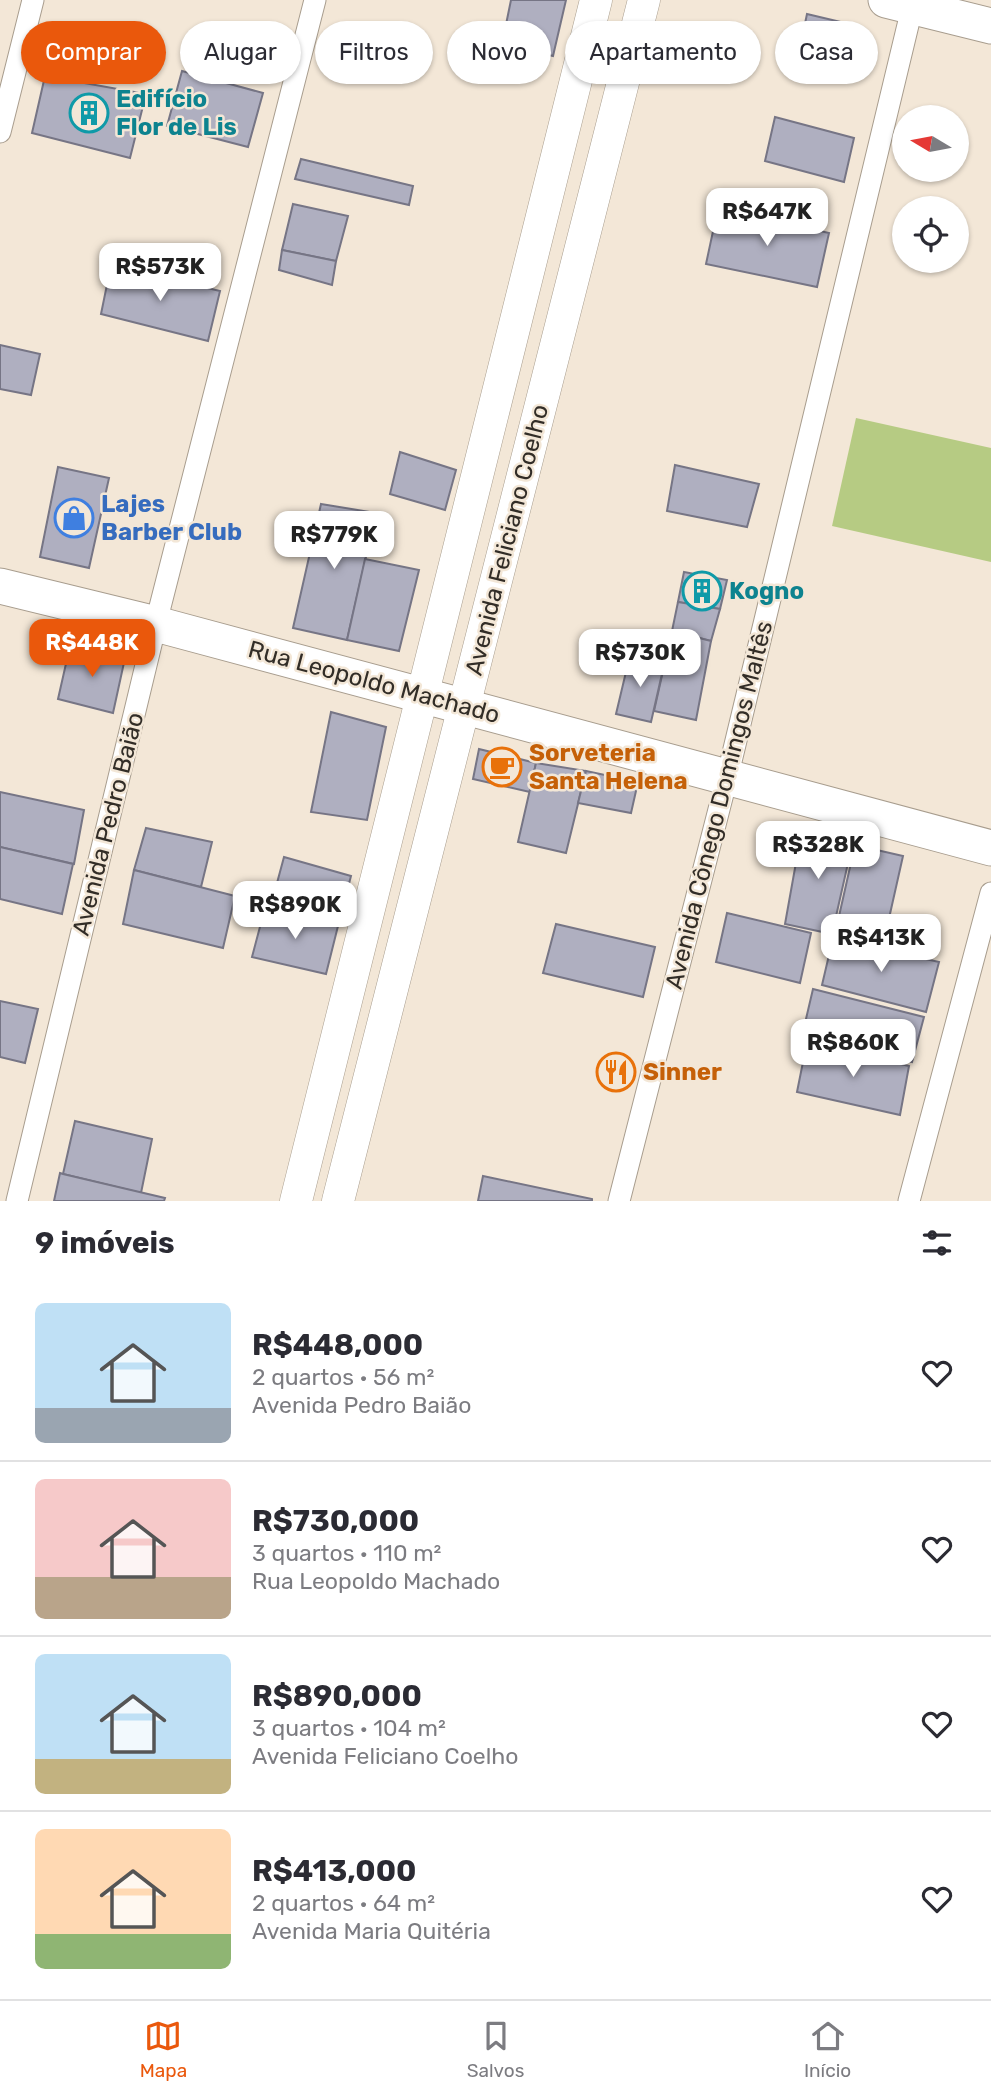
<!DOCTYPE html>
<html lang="pt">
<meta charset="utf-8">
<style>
:root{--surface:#fff;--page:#f2f2f3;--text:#2b2b33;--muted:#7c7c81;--line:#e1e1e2;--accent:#ea580c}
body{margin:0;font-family:Rubik,sans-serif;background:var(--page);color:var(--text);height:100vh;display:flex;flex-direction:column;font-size:26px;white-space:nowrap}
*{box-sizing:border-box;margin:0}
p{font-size:23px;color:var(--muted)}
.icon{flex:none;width:38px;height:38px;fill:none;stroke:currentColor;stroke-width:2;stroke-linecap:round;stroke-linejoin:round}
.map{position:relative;height:1201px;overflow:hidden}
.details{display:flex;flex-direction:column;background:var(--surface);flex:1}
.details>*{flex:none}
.top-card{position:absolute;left:21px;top:21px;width:950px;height:63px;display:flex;gap:14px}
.needle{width:46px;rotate:280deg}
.buttons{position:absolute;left:892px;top:105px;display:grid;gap:14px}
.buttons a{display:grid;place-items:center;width:77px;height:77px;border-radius:50%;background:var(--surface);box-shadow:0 2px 5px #0004;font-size:35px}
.price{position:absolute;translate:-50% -60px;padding:0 16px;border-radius:14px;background:#fff;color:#222;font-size:23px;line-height:46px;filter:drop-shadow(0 2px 4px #0008)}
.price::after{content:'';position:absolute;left:50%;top:42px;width:21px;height:16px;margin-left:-10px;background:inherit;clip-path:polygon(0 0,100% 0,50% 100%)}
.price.current{background:var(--accent);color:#fff}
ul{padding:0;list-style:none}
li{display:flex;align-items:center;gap:21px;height:175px;padding:0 35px}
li+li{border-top:2px solid var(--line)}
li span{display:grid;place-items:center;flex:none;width:196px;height:140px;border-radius:10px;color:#555}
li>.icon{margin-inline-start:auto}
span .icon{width:84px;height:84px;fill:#fffc;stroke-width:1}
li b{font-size:30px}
h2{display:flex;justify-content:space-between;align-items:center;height:84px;padding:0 35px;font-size:30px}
.chip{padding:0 24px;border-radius:32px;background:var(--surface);box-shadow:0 2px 5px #0004;font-size:24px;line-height:63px}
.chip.current{background:var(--accent);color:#fff}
.menu{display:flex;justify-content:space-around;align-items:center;height:98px;border-top:2px solid var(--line);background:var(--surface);font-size:19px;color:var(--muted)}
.menu a{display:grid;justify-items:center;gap:4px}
.menu .current{color:var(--accent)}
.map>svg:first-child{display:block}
.green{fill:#b6cb83}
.building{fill:#afafc0;stroke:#767585;stroke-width:2}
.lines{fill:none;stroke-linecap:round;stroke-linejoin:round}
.street-casing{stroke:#a89d8e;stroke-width:23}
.secondary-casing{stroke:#a89d8e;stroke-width:33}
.primary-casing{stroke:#a89d8e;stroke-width:37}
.street{stroke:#fff;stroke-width:21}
.secondary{stroke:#fff;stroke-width:32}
.primary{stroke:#fff;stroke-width:35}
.labels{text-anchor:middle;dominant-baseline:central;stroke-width:5;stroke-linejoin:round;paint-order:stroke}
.culture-label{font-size:24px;font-weight:bold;fill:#0d838f;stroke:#f3e7d7;text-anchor:start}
.shop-label{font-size:24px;font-weight:bold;fill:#366cbe;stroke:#f3e7d7;text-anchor:start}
.street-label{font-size:24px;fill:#322d27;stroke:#f3e7d7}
.food-label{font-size:24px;font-weight:bold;fill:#c56008;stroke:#f3e7d7;text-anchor:start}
</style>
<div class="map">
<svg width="991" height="1201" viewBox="0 0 991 1201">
<rect width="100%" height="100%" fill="#f3e7d7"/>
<!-- green -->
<path class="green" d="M856,418L991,448V562L832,526Z"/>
<!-- building -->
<g class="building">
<path d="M511,0H566L553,56L502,44Z"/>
<path d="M807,14L845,23L835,80L795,71Z"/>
<path d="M182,71L263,93L248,147L167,126Z"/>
<path d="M45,76L146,94L130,158L32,133Z"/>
<path d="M775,117L854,138L844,182L765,161Z"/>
<path d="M301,159L413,186L409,205L295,179Z"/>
<path d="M293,204L348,216L336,261L282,250Z"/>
<path d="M718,208L829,233L817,287L706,264Z"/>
<path d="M282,250L336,261L332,285L279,270Z"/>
<path d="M111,265L220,291L208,341L101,314Z"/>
<path d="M0,345L40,354L31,395L0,389Z"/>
<path d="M400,452L456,470L445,510L390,494Z"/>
<path d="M675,465L759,484L747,527L667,511Z"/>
<path d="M58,467L109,478L89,568L40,557Z"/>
<path d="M321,504L376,513L347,640L293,628Z"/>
<path d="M365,559L419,570L399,651L347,640Z"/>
<path d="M684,572L727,580L720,609L678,602Z"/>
<path d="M678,602L720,609L711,641L672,631Z"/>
<path d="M672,631L711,641L696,720L654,711Z"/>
<path d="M70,646L125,658L113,713L58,699Z"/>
<path d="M630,655L664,665L651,722L616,714Z"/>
<path d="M331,712L386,727L367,820L311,812Z"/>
<path d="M479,749L536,763L530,792L473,779Z"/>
<path d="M536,763L586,771L566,853L518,842Z"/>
<path d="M586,771L638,782L631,813L578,803Z"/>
<path d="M0,792L84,810L74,864L0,847Z"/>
<path d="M146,828L212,842L201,887L134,870Z"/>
<path d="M802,829L853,841L832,934L785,924Z"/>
<path d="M855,845L903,856L883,945L835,934Z"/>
<path d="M0,847L73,864L62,914L0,899Z"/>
<path d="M284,857L351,876L338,926L270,909Z"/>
<path d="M134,870L235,896L223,948L123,924Z"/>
<path d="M265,908L338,926L326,974L252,957Z"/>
<path d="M727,913L811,933L800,983L716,962Z"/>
<path d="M556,924L655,947L643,997L543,973Z"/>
<path d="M833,938L939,962L926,1012L822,985Z"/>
<path d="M813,989L924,1017L912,1062L802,1036Z"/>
<path d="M0,1001L38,1009L25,1063L0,1057Z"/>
<path d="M807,1042L909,1066L900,1115L797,1092Z"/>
<path d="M75,1121L152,1139L141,1193L63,1174Z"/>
<path d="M60,1173L63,1174L165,1198L164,1201H54Z"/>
<path d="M483,1176L592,1199V1201H478Z"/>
</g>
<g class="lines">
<defs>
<g id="street">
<path d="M0,132L33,0"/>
<path d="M17,1201L160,607L315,0"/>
<path d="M619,1201L727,778L914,0"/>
<path d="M909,1201L991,893"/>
</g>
<g id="secondary">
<path d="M296,1201L596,0"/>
<path d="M338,1201L644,0"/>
</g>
<g id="primary">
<path d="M886,0L991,26"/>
<path d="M0,586L156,624L991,848"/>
</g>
</defs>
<!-- street casing -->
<use href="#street" class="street-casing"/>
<!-- secondary casing -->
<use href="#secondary" class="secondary-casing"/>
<!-- primary casing -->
<use href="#primary" class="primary-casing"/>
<!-- street -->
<use href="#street" class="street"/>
<!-- secondary -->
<use href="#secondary" class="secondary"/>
<!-- primary -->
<use href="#primary" class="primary"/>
</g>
<!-- icons -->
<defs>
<symbol id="building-ring" viewBox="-11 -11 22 22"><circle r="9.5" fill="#f3e7d7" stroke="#0f9aa8" stroke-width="1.5"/><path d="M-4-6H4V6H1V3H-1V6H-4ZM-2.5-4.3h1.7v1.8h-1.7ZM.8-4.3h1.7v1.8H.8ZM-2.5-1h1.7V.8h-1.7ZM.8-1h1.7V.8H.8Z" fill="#0f9aa8"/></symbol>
<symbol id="shop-ring" viewBox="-11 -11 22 22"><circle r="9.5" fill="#f3e7d7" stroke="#3f7fe0" stroke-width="1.5"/><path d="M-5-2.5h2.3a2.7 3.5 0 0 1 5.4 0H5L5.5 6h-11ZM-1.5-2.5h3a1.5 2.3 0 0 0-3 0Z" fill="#3f7fe0"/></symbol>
<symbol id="cafe-ring" viewBox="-11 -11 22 22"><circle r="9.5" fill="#f3e7d7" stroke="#e8710a" stroke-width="1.5"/><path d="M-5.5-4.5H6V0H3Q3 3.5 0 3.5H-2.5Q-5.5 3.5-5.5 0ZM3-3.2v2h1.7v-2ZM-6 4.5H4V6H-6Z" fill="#e8710a"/></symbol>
<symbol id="restaurant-ring" viewBox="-11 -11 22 22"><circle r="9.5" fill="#f3e7d7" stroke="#e8710a" stroke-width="1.5"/><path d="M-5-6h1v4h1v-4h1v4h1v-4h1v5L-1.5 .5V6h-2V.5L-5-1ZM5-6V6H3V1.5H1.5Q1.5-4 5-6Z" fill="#e8710a"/></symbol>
</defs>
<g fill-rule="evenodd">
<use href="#building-ring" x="67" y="91" width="44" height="44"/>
<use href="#shop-ring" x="52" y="496" width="44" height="44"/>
<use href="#building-ring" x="680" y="569" width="44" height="44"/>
<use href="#cafe-ring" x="480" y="745" width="44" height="44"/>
<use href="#restaurant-ring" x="594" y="1050" width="44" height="44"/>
</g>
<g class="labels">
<!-- culture labels -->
<g class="culture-label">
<text x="116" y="99">Edifício<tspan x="116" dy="28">Flor de Lis</tspan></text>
<text x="729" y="591">Kogno</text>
</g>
<!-- shop labels -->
<g class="shop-label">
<text x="101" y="504">Lajes<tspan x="101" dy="28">Barber Club</tspan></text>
</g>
<!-- street labels -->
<g class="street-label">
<text transform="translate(507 540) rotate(-76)">Avenida Feliciano Coelho</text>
<text transform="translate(374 682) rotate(15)">Rua Leopoldo Machado</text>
<text transform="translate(719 805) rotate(-76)">Avenida Cônego Domingos Maltês</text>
<text transform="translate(108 824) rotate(-76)">Avenida Pedro Baião</text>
</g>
<!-- food labels -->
<g class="food-label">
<text x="529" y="753">Sorveteria<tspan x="529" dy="28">Santa Helena</tspan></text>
<text x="643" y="1072">Sinner</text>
</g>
</g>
</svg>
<div class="buttons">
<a><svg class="needle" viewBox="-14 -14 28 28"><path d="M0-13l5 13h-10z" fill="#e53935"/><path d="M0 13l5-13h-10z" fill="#7c7c81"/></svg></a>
<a><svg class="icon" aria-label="locate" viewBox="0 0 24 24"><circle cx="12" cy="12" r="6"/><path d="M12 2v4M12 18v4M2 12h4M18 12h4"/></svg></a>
</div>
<b class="price" style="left:767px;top:248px">R$647K</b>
<b class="price" style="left:160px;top:303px">R$573K</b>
<b class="price" style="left:334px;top:571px">R$779K</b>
<b class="price current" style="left:92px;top:679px">R$448K</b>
<b class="price" style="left:640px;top:689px">R$730K</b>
<b class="price" style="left:818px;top:881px">R$328K</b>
<b class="price" style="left:295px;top:941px">R$890K</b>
<b class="price" style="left:881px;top:974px">R$413K</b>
<b class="price" style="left:853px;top:1079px">R$860K</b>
<div class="top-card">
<a class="chip current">Comprar</a>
<a class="chip">Alugar</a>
<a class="chip">Filtros</a>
<a class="chip">Novo</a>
<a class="chip">Apartamento</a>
<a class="chip">Casa</a>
</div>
</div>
<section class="details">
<h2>9 imóveis<svg class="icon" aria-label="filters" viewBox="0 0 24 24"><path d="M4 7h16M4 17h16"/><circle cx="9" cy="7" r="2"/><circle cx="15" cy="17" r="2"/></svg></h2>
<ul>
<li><span style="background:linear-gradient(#bfe0f5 75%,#9aa5b1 0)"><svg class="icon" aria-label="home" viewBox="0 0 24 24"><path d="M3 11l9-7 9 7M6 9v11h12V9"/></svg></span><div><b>R$448,000</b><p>2 quartos · 56 m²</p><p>Avenida Pedro Baião</p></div><svg class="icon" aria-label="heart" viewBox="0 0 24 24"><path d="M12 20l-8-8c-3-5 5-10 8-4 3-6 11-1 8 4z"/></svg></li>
<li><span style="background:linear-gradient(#f6c9c9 70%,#b9a48a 0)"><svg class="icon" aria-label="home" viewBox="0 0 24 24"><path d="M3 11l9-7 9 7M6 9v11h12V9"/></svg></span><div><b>R$730,000</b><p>3 quartos · 110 m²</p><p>Rua Leopoldo Machado</p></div><svg class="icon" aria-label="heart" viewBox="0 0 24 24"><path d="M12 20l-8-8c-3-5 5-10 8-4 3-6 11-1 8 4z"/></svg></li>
<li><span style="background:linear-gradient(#bfe0f5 75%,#c2b280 0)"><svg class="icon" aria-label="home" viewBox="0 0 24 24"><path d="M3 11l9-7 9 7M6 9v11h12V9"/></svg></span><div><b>R$890,000</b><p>3 quartos · 104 m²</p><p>Avenida Feliciano Coelho</p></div><svg class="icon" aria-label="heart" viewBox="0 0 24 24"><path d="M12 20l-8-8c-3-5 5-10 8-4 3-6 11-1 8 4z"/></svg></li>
<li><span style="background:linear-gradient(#ffd9b3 75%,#8fb573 0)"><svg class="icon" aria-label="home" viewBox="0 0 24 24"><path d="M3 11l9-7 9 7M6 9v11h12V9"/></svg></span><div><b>R$413,000</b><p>2 quartos · 64 m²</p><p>Avenida Maria Quitéria</p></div><svg class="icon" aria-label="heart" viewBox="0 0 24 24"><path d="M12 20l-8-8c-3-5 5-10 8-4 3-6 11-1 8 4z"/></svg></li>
</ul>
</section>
<nav class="menu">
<a class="current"><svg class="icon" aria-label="map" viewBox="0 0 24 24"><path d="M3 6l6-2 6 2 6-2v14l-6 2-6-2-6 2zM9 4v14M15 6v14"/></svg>Mapa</a>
<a><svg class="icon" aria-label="saved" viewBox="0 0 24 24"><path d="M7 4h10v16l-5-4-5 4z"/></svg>Salvos</a>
<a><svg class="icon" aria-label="home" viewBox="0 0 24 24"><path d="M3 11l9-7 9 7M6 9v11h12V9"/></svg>Início</a>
</nav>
